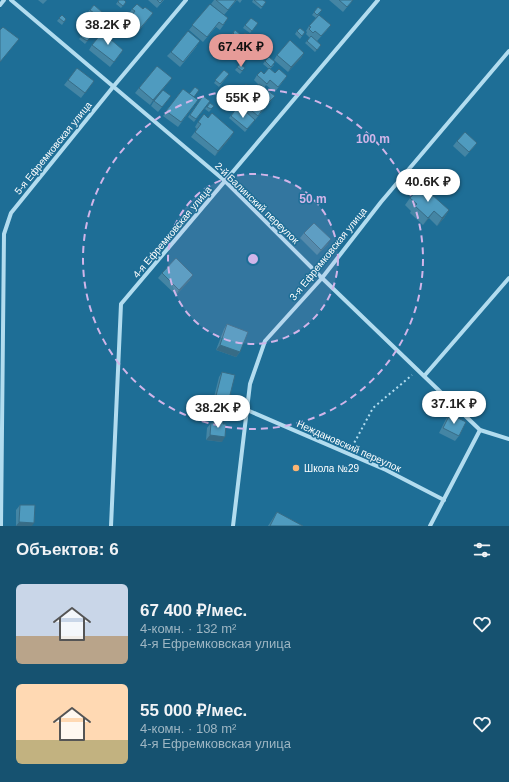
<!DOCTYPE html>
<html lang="ru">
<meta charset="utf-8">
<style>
:root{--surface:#165270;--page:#1f5875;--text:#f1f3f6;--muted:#9eb6c3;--accent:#e69b98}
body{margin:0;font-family:Arial,sans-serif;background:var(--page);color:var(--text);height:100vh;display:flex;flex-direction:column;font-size:15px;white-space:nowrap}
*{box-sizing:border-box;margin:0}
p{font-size:13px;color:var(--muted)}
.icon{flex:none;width:22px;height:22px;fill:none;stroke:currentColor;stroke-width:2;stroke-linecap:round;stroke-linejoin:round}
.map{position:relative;height:526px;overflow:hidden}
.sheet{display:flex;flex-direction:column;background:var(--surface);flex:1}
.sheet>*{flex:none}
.price{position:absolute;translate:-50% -34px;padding:0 9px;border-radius:14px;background:#fff;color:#222;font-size:13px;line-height:26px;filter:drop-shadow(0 1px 2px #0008)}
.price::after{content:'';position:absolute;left:50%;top:24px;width:12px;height:9px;margin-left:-6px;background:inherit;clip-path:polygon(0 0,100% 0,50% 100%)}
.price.selected{background:var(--accent);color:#111}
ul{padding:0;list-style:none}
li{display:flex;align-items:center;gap:12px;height:100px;padding:0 16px}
li span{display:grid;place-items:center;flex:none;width:112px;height:80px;border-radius:6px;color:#555}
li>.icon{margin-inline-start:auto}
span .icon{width:48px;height:48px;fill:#fffc;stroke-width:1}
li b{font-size:17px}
h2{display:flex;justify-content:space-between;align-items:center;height:48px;padding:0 16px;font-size:17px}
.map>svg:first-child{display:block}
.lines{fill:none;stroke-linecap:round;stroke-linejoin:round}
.path{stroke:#b2dcef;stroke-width:2;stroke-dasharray:2 3;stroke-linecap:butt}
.street{stroke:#b2dcef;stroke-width:4}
.wall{fill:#4485a4}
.shaded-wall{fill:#376c86}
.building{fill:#4f9bbf;stroke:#376c86}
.ring{fill:none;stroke:#d1b5e9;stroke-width:2;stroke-dasharray:7 5}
.poi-dot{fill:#fdb572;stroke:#1e6e96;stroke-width:1.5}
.labels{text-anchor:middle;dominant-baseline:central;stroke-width:3;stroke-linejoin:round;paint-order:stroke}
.street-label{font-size:10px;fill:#fff;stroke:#1e6e96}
.poi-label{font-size:10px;fill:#fff;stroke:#1e6e96;text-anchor:start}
.centre{fill:#d1b5e9;stroke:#1e6e96;stroke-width:2}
.ring-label{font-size:12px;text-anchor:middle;font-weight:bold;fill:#d1b5e9;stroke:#1e6e96;stroke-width:3;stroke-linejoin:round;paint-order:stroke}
</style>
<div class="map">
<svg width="509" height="526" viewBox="0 0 509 526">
<rect width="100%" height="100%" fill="#1e6e96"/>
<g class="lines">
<!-- path -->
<path class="path" d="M352,447L373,408L412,375"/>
<!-- street -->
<g class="street">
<path d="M11,0L225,181L322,278L480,430L509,439"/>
<path d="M0,5L4,0"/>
<path d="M425,375L509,278"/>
<path d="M247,410L386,470L444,500"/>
<path d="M1,526L4,234L11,213L113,87L186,0"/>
<path d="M111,526L121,304L378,0"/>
<path d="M233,526L250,384L265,341L322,278L381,202L509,51"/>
<path d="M430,526L480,430"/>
</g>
</g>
<!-- wall -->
<g class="wall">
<path d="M38,0H47L43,4Z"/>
<path d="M119,0L126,2L121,8L116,4Z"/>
<path d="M148,0H164L157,8Z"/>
<path d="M214,0H242L240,3L237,0L224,15L211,4Z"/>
<path d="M253,0L266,2L261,9L252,2Z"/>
<path d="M329,0H353L343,12Z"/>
<path d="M210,4L225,23L220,30L216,27L203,42L189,30Z"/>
<path d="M94,5L111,20L106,27L88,12Z"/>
<path d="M318,7L322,10L316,18L312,15Z"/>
<path d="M132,9H143L153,13L135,36L123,27L131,16L129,14Z"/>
<path d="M62,15L66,19L62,25L57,21Z"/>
<path d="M258,23L250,33L243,28L245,25Z"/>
<path d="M309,26L327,30L317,41L321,45L315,52L305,43L310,38L306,34L307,32L306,31Z"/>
<path d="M297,31L305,32L300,39L295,34Z"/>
<path d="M233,33L239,38L236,41L231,36Z"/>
<path d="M249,36L240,47L236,43L238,41Z"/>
<path d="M81,37L90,38L85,44L79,39Z"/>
<path d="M251,37L257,41L254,44L249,40Z"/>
<path d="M109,39L123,50L110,67L89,50L92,45Z"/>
<path d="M197,46L180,67L167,56L171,52Z"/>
<path d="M304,53L301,58L288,72L274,60L277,55Z"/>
<path d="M265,61L274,65L270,69L275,73L287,76L275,92L266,85L264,88L275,96L245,132L229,118L236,109L230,104L233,99L254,91L259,85L254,80L257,75L264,74L269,69L263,64Z"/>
<path d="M240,64L245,68L240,74L235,70Z"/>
<path d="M224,70L229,74L219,87L214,83Z"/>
<path d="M68,80L94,81L81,98L64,85Z"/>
<path d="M168,83L150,105L135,93L139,88Z"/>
<path d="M183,89L198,100L178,127L163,116Z"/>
<path d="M203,96L210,101L194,122L188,117Z"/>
<path d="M154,101H167L158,112L151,106Z"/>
<path d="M210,103L214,106L209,112L205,109Z"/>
<path d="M208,118L231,137L215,156L191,137L197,129L195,127L198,122Z"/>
<path d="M457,141L477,143L473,148L465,157L453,146Z"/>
<path d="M410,198L449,210L444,218L437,226L429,218L423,225L410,213L411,211L405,205Z"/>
<path d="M304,233L328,244L317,255L300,238Z"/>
<path d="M162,273L190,280L176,295L158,278Z"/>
<path d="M227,324L240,352L236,357L216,350L224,329Z"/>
<path d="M222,372L225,404L213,401L219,377Z"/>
<path d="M450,414L459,436L455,441L439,433L446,419Z"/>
<path d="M214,421L223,424L222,442L206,440L207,428L211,423H212Z"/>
<path d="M20,505L32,526H16V510Z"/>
<path d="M277,512L303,526H268Z"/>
</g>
<!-- shaded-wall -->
<g class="shaded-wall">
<path d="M304,53L301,58L288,72L291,67Z"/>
<path d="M172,78L168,83L150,105L153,100Z"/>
<path d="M234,132L231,137L215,156L218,151Z"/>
<path d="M449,210L444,218L437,226L442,218Z"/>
<path d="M434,211L429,218L423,225L428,218Z"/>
<path d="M331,239L328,244L317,255L321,250Z"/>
<path d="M193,275L190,280L176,295L179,290Z"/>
<path d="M220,345L240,352L236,357L216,350Z"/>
<path d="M216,396L229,399L225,404L213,401Z"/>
<path d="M210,435L225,437L222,442L206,440Z"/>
<path d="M19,522L34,523L32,526H16Z"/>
</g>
<!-- building -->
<g class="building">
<path d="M119,0H124L126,2L123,6L118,2Z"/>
<path d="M157,0H163L160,3Z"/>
<path d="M216,0H236L228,10Z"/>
<path d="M254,0H263L266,2L262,7Z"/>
<path d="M339,0H353L347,7Z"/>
<path d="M137,4L143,9L145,7L153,13L138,31L127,22L135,11L132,9Z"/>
<path d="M210,4L228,18L223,25L219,22L207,37L192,25Z"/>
<path d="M94,5L111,20L108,24L90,10Z"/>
<path d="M318,7L322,10L317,15L314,12Z"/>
<path d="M62,15L66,19L64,22L59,18Z"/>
<path d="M319,15L331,25L321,36L315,31L313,33L309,29L311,27L309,26Z"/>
<path d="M251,18L258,23L252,31L245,25Z"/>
<path d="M3,27L19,39L0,62V30Z"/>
<path d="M300,28L305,32L302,36L297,31Z"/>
<path d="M105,29L111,35L109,38L123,50L114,62L92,45Z"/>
<path d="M235,30L241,35L238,38L233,33Z"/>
<path d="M188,31L200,41L183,62L171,52Z"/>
<path d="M84,33L90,38L87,41L81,37Z"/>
<path d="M245,33L249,36L241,44L238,41Z"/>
<path d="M254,34L259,38L256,42L251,37Z"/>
<path d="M311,36L321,45L317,50L307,41Z"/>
<path d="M290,40L304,53L291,67L277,55Z"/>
<path d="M269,57L275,62L271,67L265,61Z"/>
<path d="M240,64L245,68L242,71L237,67Z"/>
<path d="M157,66L172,78L153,100L139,88Z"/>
<path d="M77,68L94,81L85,93L68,80Z"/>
<path d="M269,68L275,73L279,69L287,76L278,87L270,80L267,84L257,75L261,71L264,74Z"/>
<path d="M224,70L229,74L220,84L215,80Z"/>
<path d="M246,84L268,102L258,116L246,106L244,109L233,99Z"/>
<path d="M259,84L275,96L269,102L255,89Z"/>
<path d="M195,87L199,90L194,97L189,94Z"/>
<path d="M183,89L198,100L181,122L166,111Z"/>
<path d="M163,90L171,96L162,107L154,101Z"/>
<path d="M203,96L210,101L196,119L190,115Z"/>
<path d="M210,103L214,106L211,109L207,107Z"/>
<path d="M236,109L242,114L245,111L255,120L247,129L231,116Z"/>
<path d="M212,113L234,132L218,151L195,132L201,124L198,122L204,114L208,118Z"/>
<path d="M465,132L477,143L469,152L457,141Z"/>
<path d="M421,185L449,210L442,218L434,211L428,218L415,206L417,204L410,198Z"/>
<path d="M314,223L331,239L321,250L304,233Z"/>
<path d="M176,258L193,275L179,290L162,273Z"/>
<path d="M227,324L248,332L240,352L220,345Z"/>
<path d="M222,372L235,375L229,399L216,396Z"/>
<path d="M450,414L466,422L459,436L443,428Z"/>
<path d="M214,421H223V424H226L225,437L210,435L211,423H214Z"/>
<path d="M20,505H35L34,523L19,522Z"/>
<path d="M277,512L303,526H270Z"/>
</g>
<!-- distance rings -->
<circle cx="253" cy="259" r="85" fill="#d1b5e9" fill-opacity=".12"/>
<g class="ring">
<circle cx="253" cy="259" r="85"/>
<circle cx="253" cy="259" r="170"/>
</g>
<!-- markers -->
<circle class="poi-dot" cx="296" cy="468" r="4"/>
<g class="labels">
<!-- street labels -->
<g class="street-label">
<text transform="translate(53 148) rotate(-51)">5-я Ефремковская улица</text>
<text transform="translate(257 203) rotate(44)">2-й Балинский переулок</text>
<text transform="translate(172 232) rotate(-50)">4-я Ефремковская улица</text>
<text transform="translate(328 254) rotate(-51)">3-я Ефремковская улица</text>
<text transform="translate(349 446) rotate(24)">Неждановский переулок</text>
</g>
<!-- poi labels -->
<g class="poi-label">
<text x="304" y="468">Школа №29</text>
</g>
</g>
<circle cx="253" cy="259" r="6" class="centre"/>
<g class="ring-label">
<text x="373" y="143">100 m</text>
<text x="313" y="203">50 m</text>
</g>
</svg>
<b class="price" style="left:108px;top:46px">38.2K ₽</b>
<b class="price selected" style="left:241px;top:68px">67.4K ₽</b>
<b class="price" style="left:243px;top:119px">55K ₽</b>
<b class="price" style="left:428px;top:203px">40.6K ₽</b>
<b class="price" style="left:454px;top:425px">37.1K ₽</b>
<b class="price" style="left:218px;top:429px">38.2K ₽</b>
</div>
<section class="sheet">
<h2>Объектов: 6<svg class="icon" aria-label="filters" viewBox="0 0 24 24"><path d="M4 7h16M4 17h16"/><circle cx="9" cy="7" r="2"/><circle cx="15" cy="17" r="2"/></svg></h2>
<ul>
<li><span style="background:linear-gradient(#c9d6e8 65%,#b9a48a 0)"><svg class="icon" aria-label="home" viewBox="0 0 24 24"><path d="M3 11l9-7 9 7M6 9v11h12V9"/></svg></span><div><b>67 400 ₽/мес.</b><p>4-комн. · 132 m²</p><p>4-я Ефремковская улица</p></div><svg class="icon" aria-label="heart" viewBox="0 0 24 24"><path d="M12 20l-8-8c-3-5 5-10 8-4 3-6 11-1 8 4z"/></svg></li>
<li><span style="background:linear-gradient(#ffd9b3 70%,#c2b280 0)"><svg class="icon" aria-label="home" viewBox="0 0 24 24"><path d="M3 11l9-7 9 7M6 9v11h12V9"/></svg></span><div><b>55 000 ₽/мес.</b><p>4-комн. · 108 m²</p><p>4-я Ефремковская улица</p></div><svg class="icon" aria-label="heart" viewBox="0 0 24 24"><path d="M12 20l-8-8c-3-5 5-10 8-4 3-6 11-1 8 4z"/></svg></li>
</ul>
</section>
